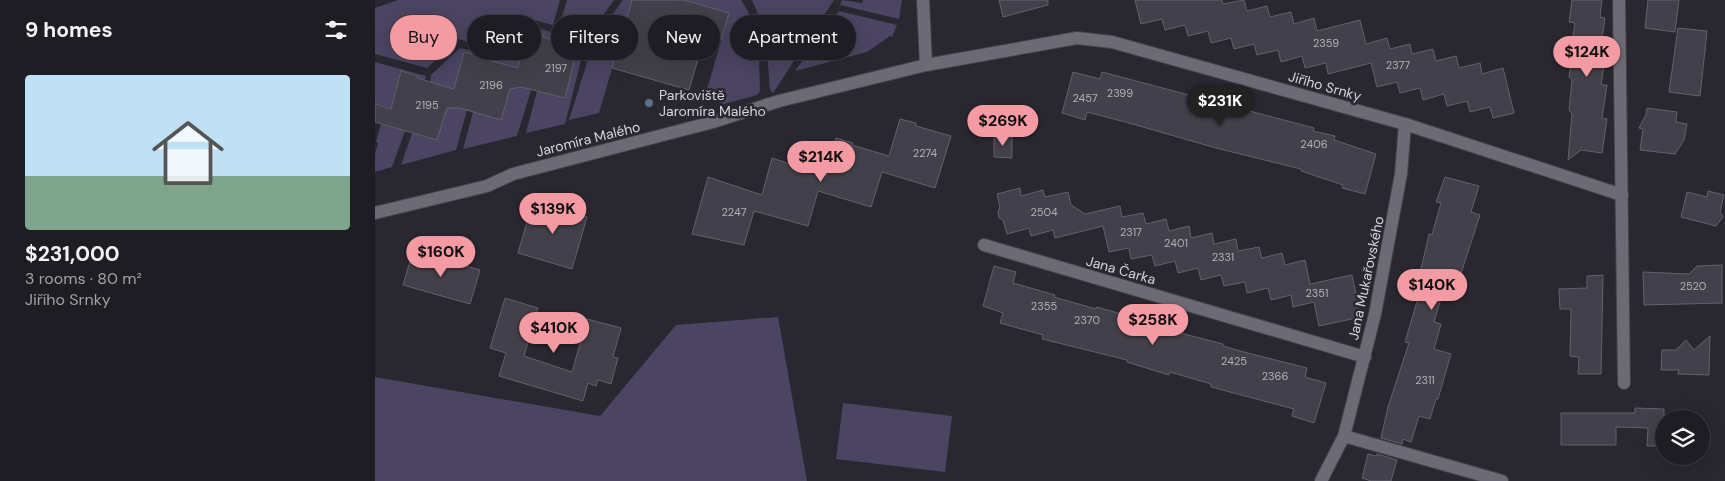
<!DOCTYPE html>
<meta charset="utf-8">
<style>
:root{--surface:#1f1d24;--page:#27262c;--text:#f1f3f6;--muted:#a1a2a6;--line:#3c3b41;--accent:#f49aa2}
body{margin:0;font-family:"DM Sans",sans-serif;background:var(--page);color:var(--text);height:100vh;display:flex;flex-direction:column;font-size:19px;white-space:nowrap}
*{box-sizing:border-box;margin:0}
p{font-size:16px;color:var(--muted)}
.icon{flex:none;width:28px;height:28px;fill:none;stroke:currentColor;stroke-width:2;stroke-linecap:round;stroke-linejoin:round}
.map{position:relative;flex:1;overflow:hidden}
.side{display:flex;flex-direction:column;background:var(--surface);width:375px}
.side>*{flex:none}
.top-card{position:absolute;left:15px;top:15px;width:475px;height:45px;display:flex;gap:10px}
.tools{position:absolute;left:1280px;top:410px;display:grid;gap:10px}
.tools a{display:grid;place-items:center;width:55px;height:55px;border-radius:50%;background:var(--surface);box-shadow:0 5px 20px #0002,0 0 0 1px var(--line);font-size:25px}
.price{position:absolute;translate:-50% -42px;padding:0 11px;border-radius:18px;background:var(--accent);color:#111;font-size:16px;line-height:32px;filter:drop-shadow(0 1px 2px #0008)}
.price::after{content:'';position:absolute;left:50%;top:30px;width:15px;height:11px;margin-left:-8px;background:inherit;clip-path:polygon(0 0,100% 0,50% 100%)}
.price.active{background:#222;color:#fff}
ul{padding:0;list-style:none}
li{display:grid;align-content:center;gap:10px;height:265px;padding:0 25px}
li+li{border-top:1px solid var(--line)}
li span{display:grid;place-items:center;height:155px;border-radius:5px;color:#555}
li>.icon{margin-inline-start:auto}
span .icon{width:90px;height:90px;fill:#fffc;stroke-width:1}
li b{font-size:21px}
h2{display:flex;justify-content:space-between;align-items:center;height:60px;padding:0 25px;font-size:21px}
.tag{padding:0 18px;border-radius:22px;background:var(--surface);box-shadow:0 5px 20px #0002,0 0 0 1px var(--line);font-size:18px;line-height:45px}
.tag.active{background:var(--accent);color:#111}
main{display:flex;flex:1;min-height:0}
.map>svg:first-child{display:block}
.green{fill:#4b4462}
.building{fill:#42404a;stroke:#63616c}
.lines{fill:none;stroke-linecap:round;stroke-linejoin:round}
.minor-casing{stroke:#44434b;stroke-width:14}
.minor{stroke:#6c6a75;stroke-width:12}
.service-dot{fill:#5c6f8a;stroke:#292730;stroke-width:2}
.labels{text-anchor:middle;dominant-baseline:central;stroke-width:5;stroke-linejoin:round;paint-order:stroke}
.number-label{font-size:11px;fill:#b2b0b8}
.street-label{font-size:14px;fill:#d7d6dd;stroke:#292730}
.poi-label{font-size:14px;fill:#d7d6dd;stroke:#292730;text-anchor:start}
</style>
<main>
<section class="side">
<h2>9 homes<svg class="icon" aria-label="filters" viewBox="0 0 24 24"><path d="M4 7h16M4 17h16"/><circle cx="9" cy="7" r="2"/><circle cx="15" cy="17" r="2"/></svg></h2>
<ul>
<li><span style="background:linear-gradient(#bfe0f5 65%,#7fa58c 0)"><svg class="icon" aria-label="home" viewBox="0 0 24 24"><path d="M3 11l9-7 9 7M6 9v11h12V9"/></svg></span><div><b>$231,000</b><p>3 rooms · 80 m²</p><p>Jiřího Srnky</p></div></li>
</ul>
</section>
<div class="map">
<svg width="1350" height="481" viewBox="0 0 1350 481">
<rect width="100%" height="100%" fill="#292730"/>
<!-- green -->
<g class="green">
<path d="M23,0H185L178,25L151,18L117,48L83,39L52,68L0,54V8Z"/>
<path d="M192,0H239L214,35L184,27Z"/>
<path d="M248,0H257L224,113L194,120L219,40Z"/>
<path d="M310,0H366C386,29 384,56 385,91L382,95L349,104L340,101L331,93L354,13Z"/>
<path d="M377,0H459L398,93L395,90L390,30Z"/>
<path d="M467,0L487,3L488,0H527L524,19L465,5Z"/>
<path d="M464,11L522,25L517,37L515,36L492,52L420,71Z"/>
<path d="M152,25L176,32L175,39L168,37L169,35L152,30L143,68L118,62L120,55Z"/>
<path d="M182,33L211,41L190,124L151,133L162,91L190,98L197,62L199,63L203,46L180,40Z"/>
<path d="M85,48L114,55L113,60L105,58L106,56L89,51L79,89L55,82L56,75Z"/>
<path d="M0,62L51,76L50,80L42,78L43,75L26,71L16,108L0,104Z"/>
<path d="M134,83L156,90L142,136L88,149L98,112L126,119Z"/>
<path d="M70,104L92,110L81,150L26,165L37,133L62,140Z"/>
<path d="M6,124L30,131L17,167L0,172V154L3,143L1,142Z"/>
<path d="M403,317L432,481H0V377L225,416L301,325Z"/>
<path d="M468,403L577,416L570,472L461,459Z"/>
</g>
<!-- building -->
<g class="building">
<path d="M257,0H309L354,13L346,40L330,35L314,90L237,68Z"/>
<path d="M624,0H673V5L628,17Z"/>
<path d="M760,0H847L848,4L869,0L872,11L892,6L895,17L916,12L919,24L939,18L942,31L985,20L991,44L1012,38L1015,49L1035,44L1037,54L1058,49L1061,61L1081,56L1084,68L1105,63L1107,74L1128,68L1139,113L1118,118L1115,107L1095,112L1092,101L1072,106L1069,94L1048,100L1045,88L1025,93L1022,82L1002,87L996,63L953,74L951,63L930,68L927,56L906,62L903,50L882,55L879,44L859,49L856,38L836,43L833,31L813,36L810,25L790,30L787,19L766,24Z"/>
<path d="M1197,0H1227L1225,17L1230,18L1225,51L1231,52L1226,85H1232L1227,118L1232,119L1227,153L1206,150L1193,160L1197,114L1194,110L1197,80L1194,77L1197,57L1195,56L1200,23L1194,22Z"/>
<path d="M1273,0H1304L1300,32L1270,28Z"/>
<path d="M1303,28L1332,31L1325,96L1294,92Z"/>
<path d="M152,31L169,35L168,37L203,46L190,98L146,87L135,89L126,120L85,108H72L62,140L0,122V104L16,109L26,71L43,76L42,78L79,89L89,52L106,56L105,58L143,68Z"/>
<path d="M698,72L725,79L727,72L939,128L938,131L960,136L959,140L1001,154L990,194L967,188L968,185L926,171V169L841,148L754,123L712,112L710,120L687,113Z"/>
<path d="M1272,108L1302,112L1301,122L1312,124L1309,140L1300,154L1265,150L1268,129L1264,128L1271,115Z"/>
<path d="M525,119L541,123V126L576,136L560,188L507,172L496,207L443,191L433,226L379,211L369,245L317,234L333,177L387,195L397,158L451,176L461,138L478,143L477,145L514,156Z"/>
<path d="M619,137H637V158L619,157Z"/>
<path d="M1070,177L1104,186L1096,212L1105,215L1078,298L1067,295L1059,322L1066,324L1059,349L1076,354L1063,399H1061L1055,419L1044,416L1036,442L1028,439L1027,444L1006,438L1013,407L1034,343L1030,342L1044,295L1040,294L1043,284L1040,283L1047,265L1054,234L1057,235L1066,203L1061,202Z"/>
<path d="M645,188L646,196L668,190L670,197L693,192L696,205L710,214L745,206L747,217L768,213L771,224L791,219L794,231L814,226L816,238L837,233L839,244L861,239L863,251L884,247L887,258L907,253L910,265L930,260L935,284L977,275L986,317L944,326L939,302L918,307L916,295L896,300L893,288L872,293L870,282L849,286L846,275L826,280L823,268L803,273L800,261L780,266L777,255L756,259L754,248L734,252L728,226L680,238L678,230L656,236L654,228L632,234L628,220L624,218L623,212L625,207L622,194Z"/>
<path d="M1333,191L1349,195L1345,212L1348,217L1341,226L1306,217L1312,192L1332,197Z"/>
<path d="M158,201L212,217L197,269L143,253Z"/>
<path d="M38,251L105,270L95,304L28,285Z"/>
<path d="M1347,265V303L1269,305L1268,272L1314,274L1322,266Z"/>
<path d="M619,266L641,272L638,283L680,295L679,297L721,309L722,307L764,319L763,322L848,344V346L869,352L932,368L930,377L951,383L939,423L917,416L919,409L836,387V384L795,372L794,375L752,362V360L667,339L668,335L625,323L628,313L608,306Z"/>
<path d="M1228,275L1226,374H1203L1204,357L1195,356L1196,309H1185L1184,289L1212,288V276Z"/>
<path d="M130,298L163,308L149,356L197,372L212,319L246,328L238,357L243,358L236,384L223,380L221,386L213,383L208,401L124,376L131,353L115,348Z"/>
<path d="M1335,336L1334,375L1303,374L1304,370H1286L1287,350H1301L1311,340L1319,350Z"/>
<path d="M1260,408L1289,409V446H1272L1273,428L1241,427V445H1186V413H1260Z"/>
<path d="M993,454L1001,456L1002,454L1022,460L1016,481H996L987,478Z"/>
</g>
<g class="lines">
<defs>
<g id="minor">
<path d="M548,0L551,65"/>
<path d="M1244,0L1249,383"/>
<path d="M0,213L112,186L138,174L338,122L404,101L551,65L702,38L737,42L1030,124L1247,195"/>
<path d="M609,245L990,357"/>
<path d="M969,436L1127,481"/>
<path d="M946,481L969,436L1000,314L1026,174L1030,124"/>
</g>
</defs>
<!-- minor casing -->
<use href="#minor" class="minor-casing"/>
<!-- minor -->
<use href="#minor" class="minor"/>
</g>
<!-- markers -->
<circle class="service-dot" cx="274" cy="103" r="5"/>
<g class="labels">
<!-- number labels -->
<g class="number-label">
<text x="951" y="43">2359</text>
<text x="1023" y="65">2377</text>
<text x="181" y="68">2197</text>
<text x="116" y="85">2196</text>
<text x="745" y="93">2399</text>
<text x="710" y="98">2457</text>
<text x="52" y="105">2195</text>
<text x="939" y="144">2406</text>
<text x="550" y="153">2274</text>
<text x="359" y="212">2247</text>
<text x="669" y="212">2504</text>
<text x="756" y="232">2317</text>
<text x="801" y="243">2401</text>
<text x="848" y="257">2331</text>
<text x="1318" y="286">2520</text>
<text x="942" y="293">2351</text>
<text x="669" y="306">2355</text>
<text x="712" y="320">2370</text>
<text x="859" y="361">2425</text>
<text x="900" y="376">2366</text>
<text x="1050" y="380">2311</text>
</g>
<!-- street labels -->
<g class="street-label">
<text transform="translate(950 86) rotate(16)">Jiřího Srnky</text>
<text transform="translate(213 139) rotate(-14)">Jaromíra Malého</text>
<text transform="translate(746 270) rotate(16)">Jana Čarka</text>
<text transform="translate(991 278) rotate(-78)">Jana Mukařovského</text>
</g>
<!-- poi labels -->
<g class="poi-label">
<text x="284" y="95">Parkoviště<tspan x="284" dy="16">Jaromíra Malého</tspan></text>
</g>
</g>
</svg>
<div class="tools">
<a><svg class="icon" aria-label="layers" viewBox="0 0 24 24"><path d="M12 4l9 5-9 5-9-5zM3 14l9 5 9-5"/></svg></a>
</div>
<b class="price" style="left:1212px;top:78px">$124K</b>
<b class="price active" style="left:845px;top:127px">$231K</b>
<b class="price" style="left:628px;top:147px">$269K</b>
<b class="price" style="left:446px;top:183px">$214K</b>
<b class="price" style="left:178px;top:235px">$139K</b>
<b class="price" style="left:66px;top:278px">$160K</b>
<b class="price" style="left:1057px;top:311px">$140K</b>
<b class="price" style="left:778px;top:346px">$258K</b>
<b class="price" style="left:179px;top:354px">$410K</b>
<div class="top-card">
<a class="tag active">Buy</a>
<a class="tag">Rent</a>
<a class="tag">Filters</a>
<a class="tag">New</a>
<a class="tag">Apartment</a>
</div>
</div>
</main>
